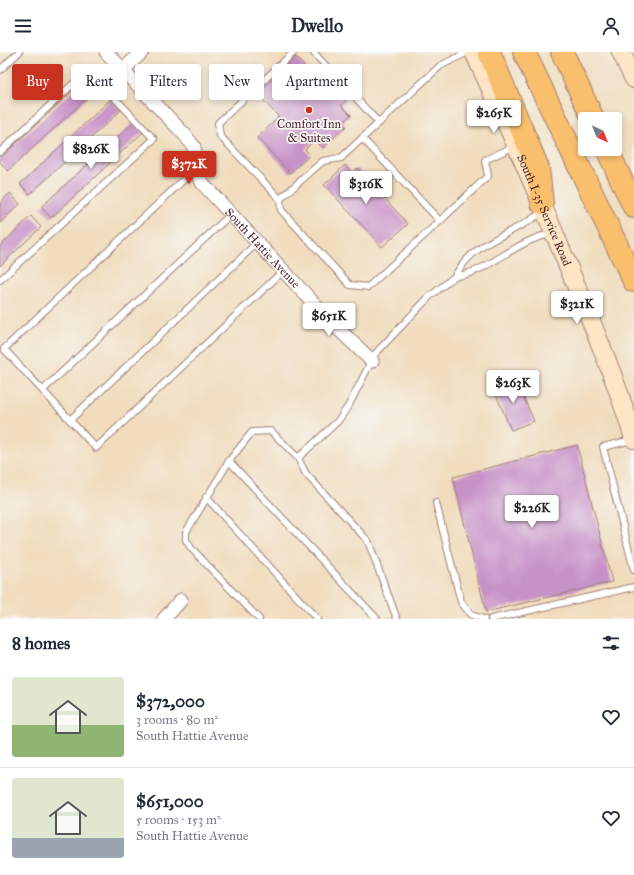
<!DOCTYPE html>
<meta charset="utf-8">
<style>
:root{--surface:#fff;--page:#f6f6f7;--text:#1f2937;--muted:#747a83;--line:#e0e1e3;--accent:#c8321e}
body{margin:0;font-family:"IM FELL Great Primer",serif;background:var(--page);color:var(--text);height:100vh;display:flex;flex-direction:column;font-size:15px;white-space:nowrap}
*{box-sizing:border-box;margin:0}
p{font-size:13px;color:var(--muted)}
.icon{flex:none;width:22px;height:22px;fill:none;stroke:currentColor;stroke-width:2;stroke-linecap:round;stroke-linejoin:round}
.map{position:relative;height:567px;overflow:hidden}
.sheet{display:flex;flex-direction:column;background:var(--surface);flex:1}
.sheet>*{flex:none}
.banner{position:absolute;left:12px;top:12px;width:400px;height:36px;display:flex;gap:8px}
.needle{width:26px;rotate:137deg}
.controls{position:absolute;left:578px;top:60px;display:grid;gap:8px}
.controls a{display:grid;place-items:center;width:44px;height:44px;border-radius:4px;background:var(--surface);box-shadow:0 2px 6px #0003;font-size:20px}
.price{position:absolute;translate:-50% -34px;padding:0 9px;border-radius:4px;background:#fff;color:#222;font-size:13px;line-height:26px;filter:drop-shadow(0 1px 2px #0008)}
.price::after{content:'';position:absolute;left:50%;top:24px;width:12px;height:9px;margin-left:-6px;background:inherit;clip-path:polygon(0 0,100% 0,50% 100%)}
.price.current{background:var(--accent);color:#fff}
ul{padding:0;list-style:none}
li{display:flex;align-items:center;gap:12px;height:100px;padding:0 12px}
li+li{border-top:1px solid var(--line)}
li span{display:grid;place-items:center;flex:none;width:112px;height:80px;border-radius:4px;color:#555}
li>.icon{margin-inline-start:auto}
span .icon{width:48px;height:48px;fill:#fffc;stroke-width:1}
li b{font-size:17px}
h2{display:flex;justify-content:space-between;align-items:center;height:48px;padding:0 12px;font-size:17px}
.chip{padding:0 14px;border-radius:4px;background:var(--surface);box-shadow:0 2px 6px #0003;font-size:14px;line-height:36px}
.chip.current{background:var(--accent);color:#fff}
header{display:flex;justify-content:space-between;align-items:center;height:52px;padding:0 12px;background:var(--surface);font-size:18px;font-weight:700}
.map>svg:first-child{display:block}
.building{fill:#c792c8}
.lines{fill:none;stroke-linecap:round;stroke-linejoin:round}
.service-casing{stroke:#9e7e74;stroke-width:8}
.minor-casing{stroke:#9e7e74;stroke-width:15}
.secondary-casing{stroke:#9e7e74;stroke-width:20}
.motorway-casing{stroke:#9e7e74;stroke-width:24}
.service{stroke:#fff;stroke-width:6}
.minor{stroke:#fff;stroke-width:13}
.secondary{stroke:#fde5c5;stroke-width:18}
.motorway{stroke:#f9bf6d;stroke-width:22}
.poi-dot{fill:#c8321e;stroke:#f6f6f2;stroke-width:1.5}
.labels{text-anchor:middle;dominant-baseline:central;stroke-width:3.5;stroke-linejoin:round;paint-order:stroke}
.poi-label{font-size:12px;fill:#4a1f2b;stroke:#f6f6f2}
.street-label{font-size:12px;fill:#4a1f2b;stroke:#f6f6f2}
</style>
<header><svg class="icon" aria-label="menu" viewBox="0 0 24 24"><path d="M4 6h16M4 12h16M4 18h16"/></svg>Dwello<svg class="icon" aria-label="person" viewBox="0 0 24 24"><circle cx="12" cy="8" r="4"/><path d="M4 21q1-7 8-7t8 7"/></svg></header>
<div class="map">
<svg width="634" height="567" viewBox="0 0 634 567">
<rect width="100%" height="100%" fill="#f6f6f2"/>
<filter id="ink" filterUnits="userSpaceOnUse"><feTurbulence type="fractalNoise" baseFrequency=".025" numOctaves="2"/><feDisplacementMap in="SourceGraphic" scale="8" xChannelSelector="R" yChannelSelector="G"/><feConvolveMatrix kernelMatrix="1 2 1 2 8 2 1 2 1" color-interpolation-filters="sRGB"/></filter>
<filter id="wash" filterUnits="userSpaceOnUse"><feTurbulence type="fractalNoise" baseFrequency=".012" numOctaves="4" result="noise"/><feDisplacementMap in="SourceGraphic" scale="16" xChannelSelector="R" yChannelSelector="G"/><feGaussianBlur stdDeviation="0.9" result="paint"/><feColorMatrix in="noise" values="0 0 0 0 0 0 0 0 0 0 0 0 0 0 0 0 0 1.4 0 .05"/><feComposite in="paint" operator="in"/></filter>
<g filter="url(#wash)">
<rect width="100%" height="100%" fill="#f1ddbe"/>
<g id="blocks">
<!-- building -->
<g class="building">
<path d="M296,5L313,24L311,26L320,35L324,31L328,36L343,21L358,37L341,53L351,63L342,71L346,74L323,96L315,88L305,97L310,103L290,121L257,86L279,65L257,42Z"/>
<path d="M90,23L100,34L8,119L0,110V106Z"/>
<path d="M111,47L121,58L30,142L20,132Z"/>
<path d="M134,70L143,80L51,166L41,155Z"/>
<path d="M345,113L352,121L357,116L408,172L382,195L324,133Z"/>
<path d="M10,141L20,152L0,171V151Z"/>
<path d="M31,164L41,175L0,214V194Z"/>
<path d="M515,326L534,369L511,378L493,335Z"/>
<path d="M577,393L612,530L486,560L453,425Z"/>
</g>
</g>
</g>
<g filter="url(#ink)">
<use href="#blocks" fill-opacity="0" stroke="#9e7e74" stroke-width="1"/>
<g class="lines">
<defs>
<g id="service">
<path d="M294,0L218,71L220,84L280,147L323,109L341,106L440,14L468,0"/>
<path d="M313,0L379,71"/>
<path d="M0,18L19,0"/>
<path d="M108,39L117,30L123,18"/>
<path d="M362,86L440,169L488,124L485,108L515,94"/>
<path d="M0,100L88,18L154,87L0,228"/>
<path d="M195,117L4,297L96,396L284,218"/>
<path d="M280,147L281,158L350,233L368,235L440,169"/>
<path d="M542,160C514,183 475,187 455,224C486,223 517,186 553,182"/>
<path d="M43,338L230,163"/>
<path d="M70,368L257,191"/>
<path d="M632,388L603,395L634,518"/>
<path d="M298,406L338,369L349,353L375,302L428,246L455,224"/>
<path d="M229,409L377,567"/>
<path d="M206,445L317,567"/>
<path d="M436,451L461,550L471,563L484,567"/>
<path d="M259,567L191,496L186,488V480L229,409L252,380L271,379L298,406L306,422L368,489L397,567"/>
<path d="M491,567L634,535"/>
</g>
<g id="minor">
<path id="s1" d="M106,0L185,83L194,95L195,117L203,132L332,271L372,309"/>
<path d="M124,17L142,0"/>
<path d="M164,567L181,548"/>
</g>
<g id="secondary">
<path id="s2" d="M474,0C509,76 543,153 575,231C597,282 618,333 634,387"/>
<path d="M621,0L634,27"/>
</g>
<g id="motorway">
<path d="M489,0L538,116L542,151"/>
<path d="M524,0L634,229"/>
<path d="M562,0L593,67"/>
<path d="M607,97L634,155"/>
</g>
</defs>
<!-- service casing -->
<use href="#service" class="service-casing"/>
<!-- minor casing -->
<use href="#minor" class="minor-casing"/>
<!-- secondary casing -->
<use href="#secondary" class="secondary-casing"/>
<!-- motorway casing -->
<use href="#motorway" class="motorway-casing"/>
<!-- service -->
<use href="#service" class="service"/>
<!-- minor -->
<use href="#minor" class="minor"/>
<!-- secondary -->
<use href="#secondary" class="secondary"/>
<!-- motorway -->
<use href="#motorway" class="motorway"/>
</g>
</g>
<!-- markers -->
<circle class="poi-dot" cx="309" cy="58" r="4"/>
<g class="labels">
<!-- poi labels -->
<g class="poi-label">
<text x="309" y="72">Comfort Inn<tspan x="309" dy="14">&amp; Suites</tspan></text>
</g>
<!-- street labels -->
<g class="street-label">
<text stroke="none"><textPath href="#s2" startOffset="173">South I-35 Service Road</textPath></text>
<text stroke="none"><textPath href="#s1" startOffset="256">South Hattie Avenue</textPath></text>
</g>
</g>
</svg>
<div class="controls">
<a><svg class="needle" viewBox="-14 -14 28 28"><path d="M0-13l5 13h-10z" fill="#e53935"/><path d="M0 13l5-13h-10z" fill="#747a83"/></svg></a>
</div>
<b class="price" style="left:494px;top:82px">$265K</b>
<b class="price" style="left:91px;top:118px">$826K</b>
<b class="price current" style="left:189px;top:133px">$372K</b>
<b class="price" style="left:366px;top:153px">$316K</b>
<b class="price" style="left:577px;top:273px">$321K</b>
<b class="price" style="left:329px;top:285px">$651K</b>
<b class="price" style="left:513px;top:352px">$263K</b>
<b class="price" style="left:532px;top:477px">$226K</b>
<div class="banner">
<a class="chip current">Buy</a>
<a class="chip">Rent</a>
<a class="chip">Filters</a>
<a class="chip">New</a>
<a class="chip">Apartment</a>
</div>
</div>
<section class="sheet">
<h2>8 homes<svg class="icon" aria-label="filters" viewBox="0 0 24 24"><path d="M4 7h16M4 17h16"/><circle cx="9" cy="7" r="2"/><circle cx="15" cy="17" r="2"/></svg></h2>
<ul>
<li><span style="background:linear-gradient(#dfe7d0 60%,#8fb573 0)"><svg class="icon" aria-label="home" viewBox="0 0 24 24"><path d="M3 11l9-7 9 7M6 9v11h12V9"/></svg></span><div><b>$372,000</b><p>3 rooms · 80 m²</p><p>South Hattie Avenue</p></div><svg class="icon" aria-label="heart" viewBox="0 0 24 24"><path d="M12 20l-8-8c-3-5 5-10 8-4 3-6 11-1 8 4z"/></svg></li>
<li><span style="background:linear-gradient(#dfe7d0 75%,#9aa5b1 0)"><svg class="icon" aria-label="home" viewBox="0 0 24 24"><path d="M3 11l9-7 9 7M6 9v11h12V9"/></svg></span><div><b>$651,000</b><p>5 rooms · 153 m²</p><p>South Hattie Avenue</p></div><svg class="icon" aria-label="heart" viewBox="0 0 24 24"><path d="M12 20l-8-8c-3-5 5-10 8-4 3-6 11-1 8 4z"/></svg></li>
</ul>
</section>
